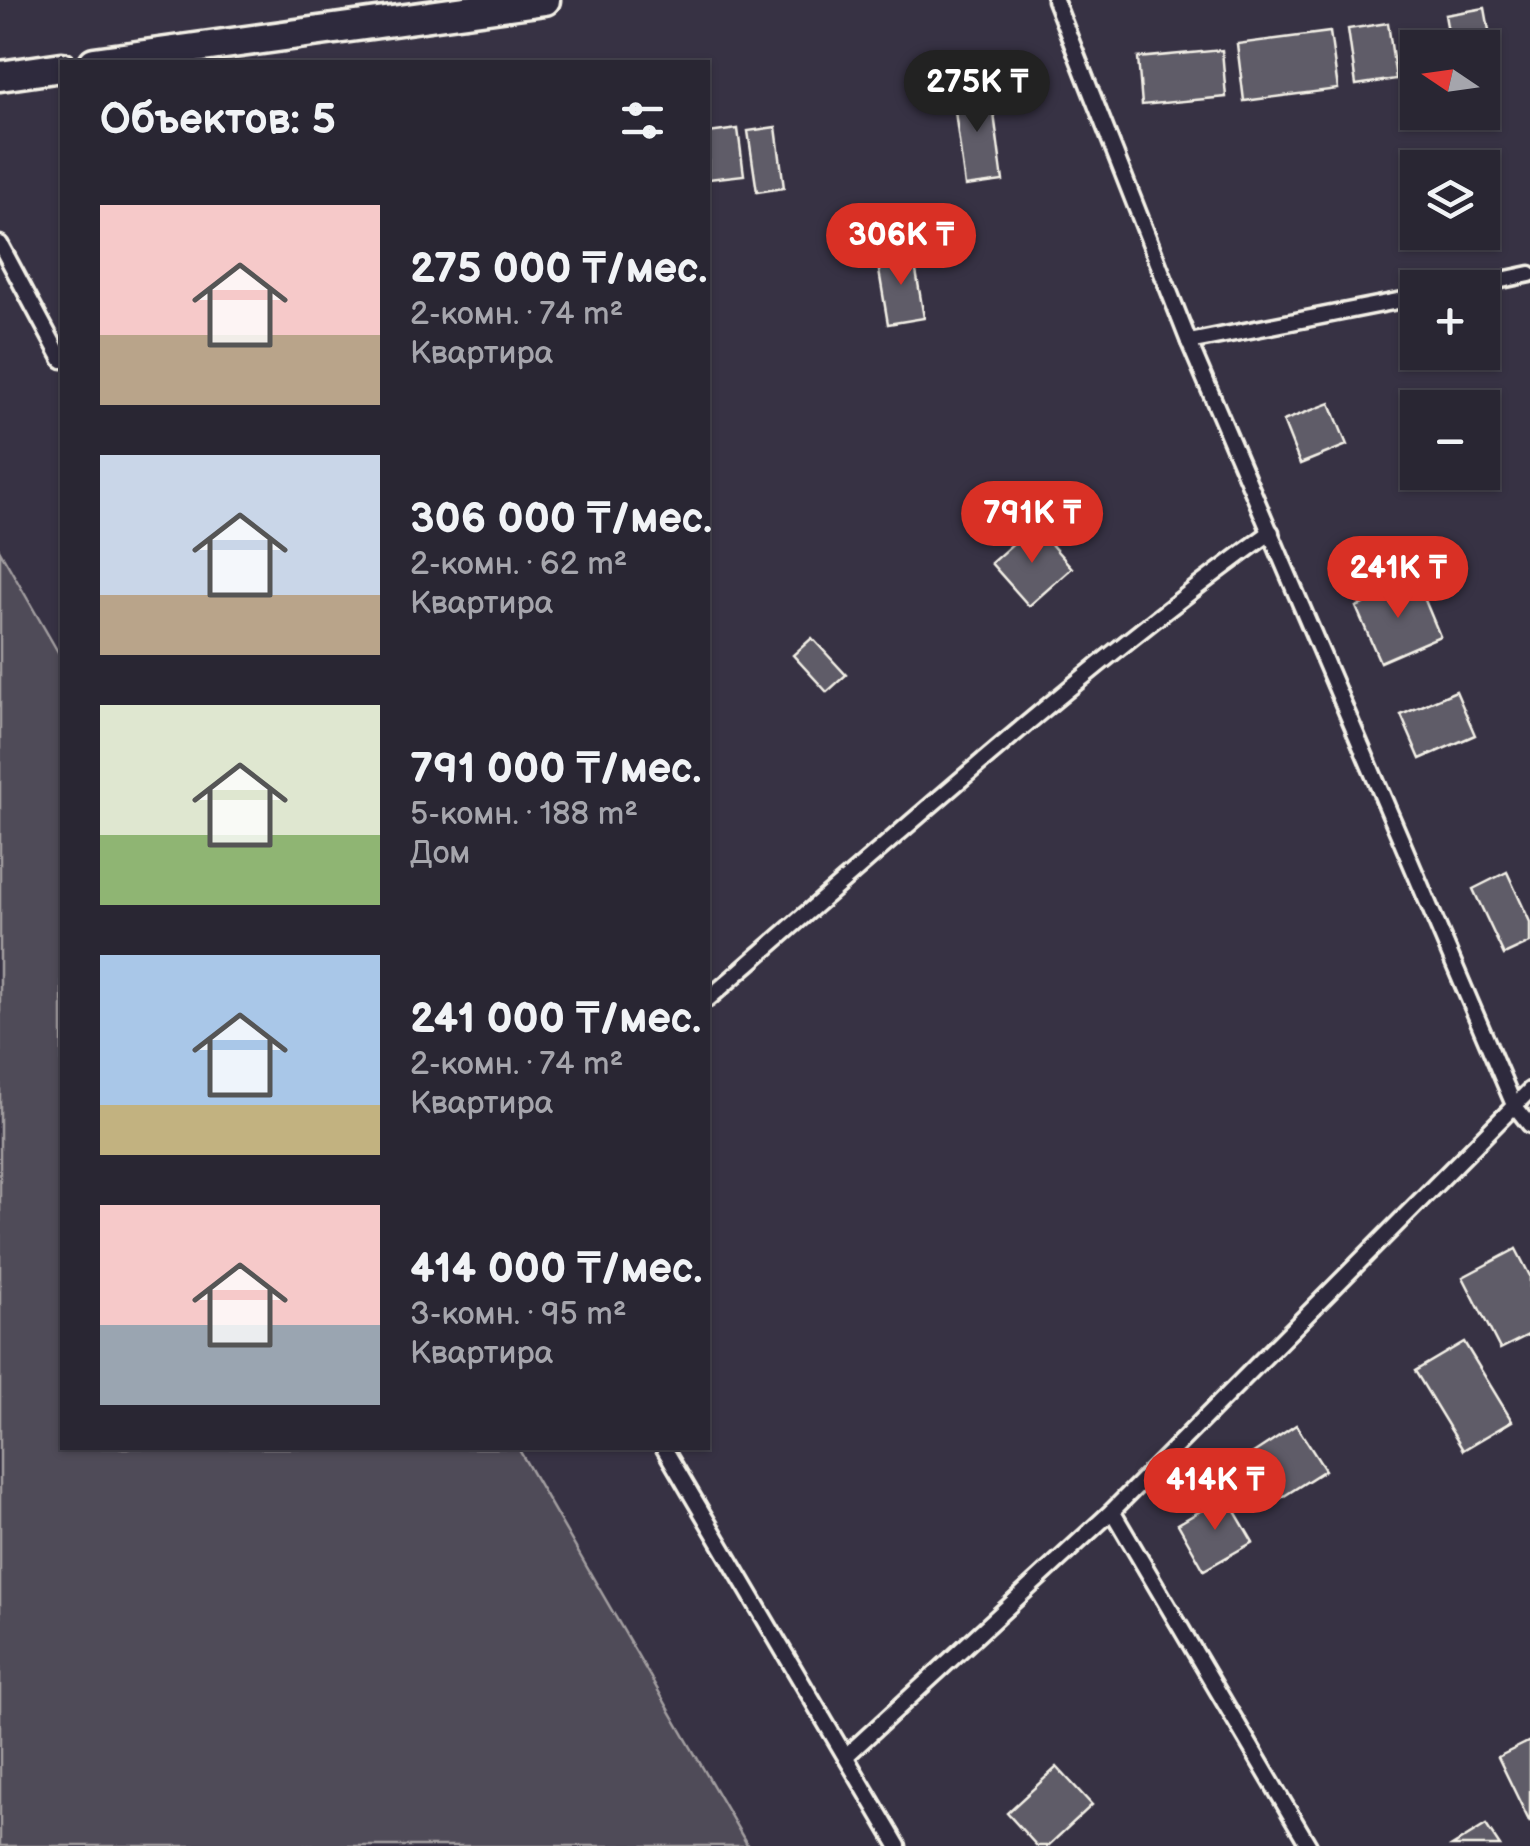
<!DOCTYPE html>
<html lang="ru">
<meta charset="utf-8">
<style>
:root{--surface:#292633;--page:#35323f;--text:#f1f3f6;--muted:#a5a5ac;--line:#45434e;--accent:#d93025}
body{margin:0;font-family:"Balsamiq Sans",sans-serif;background:var(--page);color:var(--text);height:100vh;display:flex;flex-direction:column;font-size:38px;white-space:nowrap}
*{box-sizing:border-box;margin:0}
p{font-size:32px;color:var(--muted)}
.icon{flex:none;width:55px;height:55px;fill:none;stroke:currentColor;stroke-width:2;stroke-linecap:round;stroke-linejoin:round}
.map{position:relative;flex:1;overflow:hidden}
.side{position:absolute;left:60px;top:60px;width:650px;height:1390px;display:flex;flex-direction:column;background:var(--surface);border-radius:0px;box-shadow:0 2px 8px #0004,0 0 0 2px var(--line)}
.side>*{flex:none}
.needle{width:65px;rotate:283deg}
.fabs{position:absolute;left:1400px;top:30px;display:grid;gap:20px}
.fabs a{display:grid;place-items:center;width:100px;height:100px;border-radius:0px;background:var(--surface);box-shadow:0 2px 8px #0004,0 0 0 2px var(--line);font-size:50px}
.price{position:absolute;translate:-50% -85px;padding:0 22px;border-radius:35px;background:var(--accent);color:#fff;font-size:32px;line-height:65px;filter:drop-shadow(0 2px 5px #0008)}
.price::after{content:'';position:absolute;left:50%;top:60px;width:30px;height:22px;margin-left:-15px;background:inherit;clip-path:polygon(0 0,100% 0,50% 100%)}
.price.selected{background:#222;color:#fff}
ul{padding:0;list-style:none}
li{display:flex;align-items:center;gap:30px;height:250px;padding:0 40px}
li span{display:grid;place-items:center;flex:none;width:280px;height:200px;border-radius:0px;color:#555}
li>.icon{margin-inline-start:auto}
span .icon{width:120px;height:120px;fill:#fffc;stroke-width:1}
li b{font-size:42px}
h2{display:flex;justify-content:space-between;align-items:center;height:120px;padding:0 40px;font-size:42px}
.map>svg:first-child{display:block}
.garden{fill:#504b59;stroke:#a29ea0;stroke-width:2.5}
.building{fill:#5f5c67;stroke:#f4f1e8;stroke-width:2.5}
.lines{fill:none;stroke-linecap:round;stroke-linejoin:round}
.lane-casing{stroke:#f4f1e8;stroke-width:21}
.street-casing{stroke:#f4f1e8;stroke-width:35}
.lane{stroke:#2f2a3d;stroke-width:14}
.street{stroke:#2f2a3d;stroke-width:28}
</style>
<div class="map">
<svg width="1530" height="1846" viewBox="0 0 1530 1846">
<rect width="100%" height="100%" fill="#373244"/>
<filter id="ink" filterUnits="userSpaceOnUse"><feTurbulence type="fractalNoise" baseFrequency=".01" numOctaves="2"/><feDisplacementMap in="SourceGraphic" scale="20" xChannelSelector="R" yChannelSelector="G"/><feConvolveMatrix kernelMatrix="1 2 1 2 8 2 1 2 1" color-interpolation-filters="sRGB"/></filter>
<g filter="url(#ink)">
<!-- garden -->
<path class="garden" d="M0,551L62,659V1448H518L748,1846H0Z"/>
<!-- building -->
<g class="building">
<path d="M1485,8L1494,58L1482,60V48H1451L1445,15Z"/>
<path d="M1388,23L1396,79L1356,85L1348,29Z"/>
<path d="M1330,32L1338,89L1244,101L1237,44Z"/>
<path d="M1222,50L1226,97L1142,105L1138,58Z"/>
<path d="M990,84L1003,181L965,186L952,89Z"/>
<path d="M776,127L784,188L757,192L748,131Z"/>
<path d="M738,129L744,175L708,179V133Z"/>
<path d="M913,253L924,318L888,324L877,259Z"/>
<path d="M1330,403L1347,445L1300,464L1283,421Z"/>
<path d="M1034,525L1072,568L1029,606L991,563Z"/>
<path d="M1417,581L1440,636L1380,662L1356,607Z"/>
<path d="M812,638L846,675L827,692L793,655Z"/>
<path d="M1456,691L1475,735L1420,759L1401,715Z"/>
<path d="M1507,872L1530,922V943L1504,955L1473,889Z"/>
<path d="M1516,1249L1530,1276V1334L1500,1349L1463,1277Z"/>
<path d="M1464,1342L1512,1421L1463,1450L1415,1371Z"/>
<path d="M1296,1425L1325,1470L1273,1503L1244,1459Z"/>
<path d="M1226,1496L1253,1542L1204,1570L1178,1524Z"/>
<path d="M1530,1741V1823L1498,1757Z"/>
<path d="M1057,1767L1092,1805L1048,1846H1037L1007,1813Z"/>
<path d="M1486,1825L1500,1846H1452Z"/>
</g>
<g class="lines">
<defs>
<g id="lane">
<path d="M1055,0L1189,342L1514,1105L1530,1125"/>
<path d="M0,244L62,360"/>
<path d="M1464,288L1530,274"/>
<path d="M1189,342L1418,297"/>
<path d="M708,999C892,840 1073,675 1271,532"/>
<path d="M664,1448L898,1846"/>
<path d="M1112,1511L1309,1846"/>
<path d="M846,1756L1112,1511L1530,1090"/>
</g>
<g id="street">
<path d="M94,62L545,0"/>
<path d="M0,76L62,67"/>
</g>
</defs>
<!-- lane casing -->
<use href="#lane" class="lane-casing"/>
<!-- street casing -->
<use href="#street" class="street-casing"/>
<!-- lane -->
<use href="#lane" class="lane"/>
<!-- street -->
<use href="#street" class="street"/>
</g>
</g>
</svg>
<div class="fabs">
<a><svg class="needle" viewBox="-14 -14 28 28"><path d="M0-13l5 13h-10z" fill="#e53935"/><path d="M0 13l5-13h-10z" fill="#a5a5ac"/></svg></a>
<a><svg class="icon" aria-label="layers" viewBox="0 0 24 24"><path d="M12 4l9 5-9 5-9-5zM3 14l9 5 9-5"/></svg></a>
<a>+</a>
<a>−</a>
</div>
<b class="price selected" style="left:977px;top:135px">275K ₸</b>
<b class="price" style="left:901px;top:288px">306K ₸</b>
<b class="price" style="left:1032px;top:566px">791K ₸</b>
<b class="price" style="left:1398px;top:621px">241K ₸</b>
<b class="price" style="left:1215px;top:1533px">414K ₸</b>
<section class="side">
<h2>Объектов: 5<svg class="icon" aria-label="filters" viewBox="0 0 24 24"><path d="M4 7h16M4 17h16"/><circle cx="9" cy="7" r="2"/><circle cx="15" cy="17" r="2"/></svg></h2>
<ul>
<li><span style="background:linear-gradient(#f6c9c9 65%,#b9a48a 0)"><svg class="icon" aria-label="home" viewBox="0 0 24 24"><path d="M3 11l9-7 9 7M6 9v11h12V9"/></svg></span><div><b>275 000 ₸/мес.</b><p>2-комн. · 74 m²</p><p>Квартира</p></div></li>
<li><span style="background:linear-gradient(#c9d6e8 70%,#b9a48a 0)"><svg class="icon" aria-label="home" viewBox="0 0 24 24"><path d="M3 11l9-7 9 7M6 9v11h12V9"/></svg></span><div><b>306 000 ₸/мес.</b><p>2-комн. · 62 m²</p><p>Квартира</p></div></li>
<li><span style="background:linear-gradient(#dfe7d0 65%,#8fb573 0)"><svg class="icon" aria-label="home" viewBox="0 0 24 24"><path d="M3 11l9-7 9 7M6 9v11h12V9"/></svg></span><div><b>791 000 ₸/мес.</b><p>5-комн. · 188 m²</p><p>Дом</p></div></li>
<li><span style="background:linear-gradient(#a9c7e8 75%,#c2b280 0)"><svg class="icon" aria-label="home" viewBox="0 0 24 24"><path d="M3 11l9-7 9 7M6 9v11h12V9"/></svg></span><div><b>241 000 ₸/мес.</b><p>2-комн. · 74 m²</p><p>Квартира</p></div></li>
<li><span style="background:linear-gradient(#f6c9c9 60%,#9aa5b1 0)"><svg class="icon" aria-label="home" viewBox="0 0 24 24"><path d="M3 11l9-7 9 7M6 9v11h12V9"/></svg></span><div><b>414 000 ₸/мес.</b><p>3-комн. · 95 m²</p><p>Квартира</p></div></li>
</ul>
</section>
</div>
